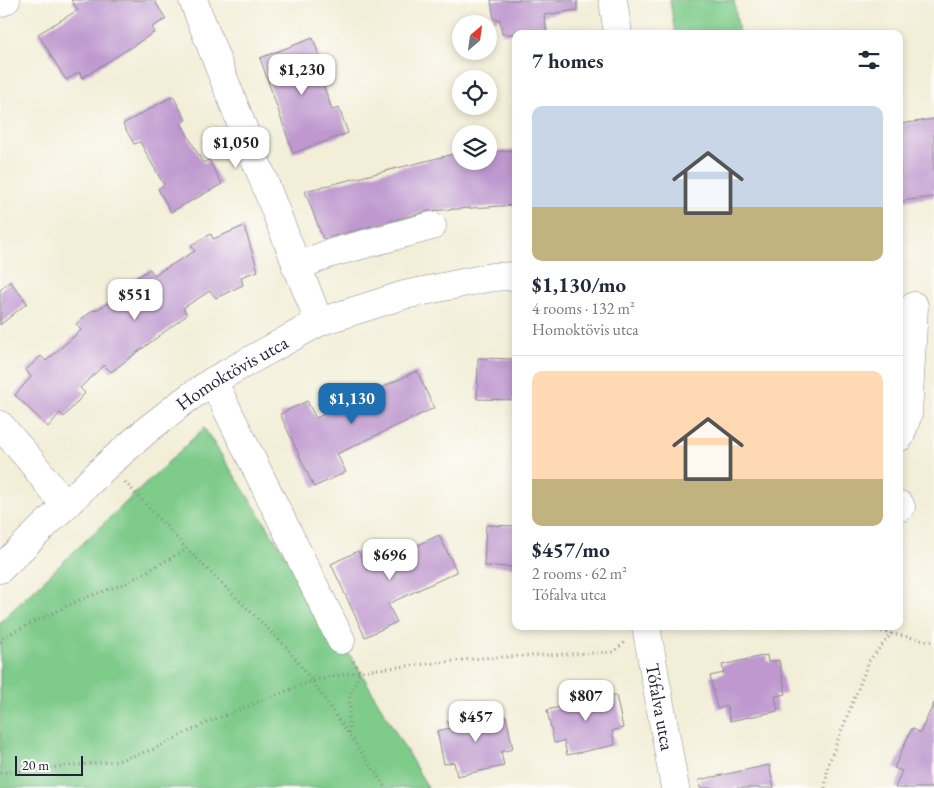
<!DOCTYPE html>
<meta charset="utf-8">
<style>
:root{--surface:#fff;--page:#f6f6f7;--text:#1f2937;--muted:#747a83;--line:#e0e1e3;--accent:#1f6fb2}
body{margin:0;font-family:"EB Garamond",serif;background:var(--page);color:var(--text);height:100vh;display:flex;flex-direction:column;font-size:19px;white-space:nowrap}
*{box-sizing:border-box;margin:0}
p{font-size:16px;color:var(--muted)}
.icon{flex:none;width:28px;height:28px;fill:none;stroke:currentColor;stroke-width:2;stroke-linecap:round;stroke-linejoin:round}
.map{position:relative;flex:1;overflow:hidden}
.sheet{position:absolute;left:512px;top:30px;width:391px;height:600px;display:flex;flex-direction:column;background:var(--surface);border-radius:10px;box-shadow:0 2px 8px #0003}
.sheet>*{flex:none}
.needle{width:32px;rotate:29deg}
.fabs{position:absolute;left:452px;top:15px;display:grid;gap:10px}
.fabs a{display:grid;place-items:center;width:45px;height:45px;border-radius:50%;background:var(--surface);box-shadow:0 2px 8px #0003;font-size:25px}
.scale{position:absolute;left:15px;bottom:12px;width:68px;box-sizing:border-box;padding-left:5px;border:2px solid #22223b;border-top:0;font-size:14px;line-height:18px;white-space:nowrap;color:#22223b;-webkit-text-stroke:4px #fdfcf7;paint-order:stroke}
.price{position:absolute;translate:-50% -42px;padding:0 11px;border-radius:10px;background:#fff;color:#222;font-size:16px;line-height:32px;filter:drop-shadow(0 1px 2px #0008)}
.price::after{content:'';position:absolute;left:50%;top:30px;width:15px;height:11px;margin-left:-8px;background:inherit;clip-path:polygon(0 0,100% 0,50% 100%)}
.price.current{background:var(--accent);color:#fff}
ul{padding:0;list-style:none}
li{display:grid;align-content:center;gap:10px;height:265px;padding:0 20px}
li+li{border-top:1px solid var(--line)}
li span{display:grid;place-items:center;height:155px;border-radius:10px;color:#555}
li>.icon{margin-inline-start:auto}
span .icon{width:90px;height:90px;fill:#fffc;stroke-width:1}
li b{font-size:21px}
h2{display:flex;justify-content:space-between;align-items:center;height:60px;padding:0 20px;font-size:21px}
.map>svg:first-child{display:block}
.green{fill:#7ecb8a;stroke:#507662}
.building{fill:#be98cf}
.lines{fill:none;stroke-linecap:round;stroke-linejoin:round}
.minor-casing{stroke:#8a888a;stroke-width:29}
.path{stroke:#8a888a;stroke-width:3;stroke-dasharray:1 4;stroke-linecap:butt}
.minor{stroke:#fff;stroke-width:28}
.labels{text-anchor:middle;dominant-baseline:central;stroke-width:4;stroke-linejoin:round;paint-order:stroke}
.street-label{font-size:19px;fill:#22223b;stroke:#fdfcf7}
</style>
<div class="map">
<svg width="934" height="788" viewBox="0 0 934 788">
<rect width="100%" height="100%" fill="#fdfcf7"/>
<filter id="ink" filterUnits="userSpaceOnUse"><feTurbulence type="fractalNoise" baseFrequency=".02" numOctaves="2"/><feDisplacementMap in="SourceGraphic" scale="10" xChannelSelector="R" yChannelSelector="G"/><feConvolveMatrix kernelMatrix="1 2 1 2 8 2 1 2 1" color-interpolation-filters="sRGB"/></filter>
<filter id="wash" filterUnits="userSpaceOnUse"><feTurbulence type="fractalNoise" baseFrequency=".0096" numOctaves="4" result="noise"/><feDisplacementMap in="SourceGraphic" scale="20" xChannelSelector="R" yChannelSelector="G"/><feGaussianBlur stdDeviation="1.12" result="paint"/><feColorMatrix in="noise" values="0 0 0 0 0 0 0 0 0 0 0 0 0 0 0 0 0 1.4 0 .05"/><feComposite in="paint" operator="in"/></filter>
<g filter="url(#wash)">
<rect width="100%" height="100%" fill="#f2eed8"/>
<!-- green -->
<g class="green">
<path d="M670,0H734L739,34H675Z"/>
<path d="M204,428L360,671L428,788H0V622Z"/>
</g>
<g id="blocks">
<!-- building -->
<g class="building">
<path d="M71,0H154L166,19L152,27L155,32L109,61L82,78L79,72L66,80L38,34L78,10Z"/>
<path d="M491,0H577V10L544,15L547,34H502L500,19L494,20Z"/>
<path d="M313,38L322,64L317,66L332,110L339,108L348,133L293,153L260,58Z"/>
<path d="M173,96L186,120L181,123L203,163L209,160L222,184L171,212L158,189L164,185L140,142L134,144L123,124Z"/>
<path d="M934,119V197L900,201V124Z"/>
<path d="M516,150V205L428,211L323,239L305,191L454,154L461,153V161H489V152Z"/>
<path d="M244,226L258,271L241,277L243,285L216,298L210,291L183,308L187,315L111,372L104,365L80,388L85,393L64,417L60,413L48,427L15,395L31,377L26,370L41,356L46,361L81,330L76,324L93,310L94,311L116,299L135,284L133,280L150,269L154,275L195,251L191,245L211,234L213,239Z"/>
<path d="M10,281L27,303L0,325V290Z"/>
<path d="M478,358L516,359V400L477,399Z"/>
<path d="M417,371L434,408L337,454L346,472L314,487L280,414L307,401L316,418Z"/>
<path d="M486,525L516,526V567L484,566Z"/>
<path d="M439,535L457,572L388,604L397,622L365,637L331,564L358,551L367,569Z"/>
<path d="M767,655L768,662L779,660L786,694L775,696L778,711L730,721L727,706L717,709L710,676L724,673L722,665Z"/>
<path d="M603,690L605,697L616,695L623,728L612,731L615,745L567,755L564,741L554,743L547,710L560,707L558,700Z"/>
<path d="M934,703V788H895L902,771L894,768L912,728L920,733Z"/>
<path d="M493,711L495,718L506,716L513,749L501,752L504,766L457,776L454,762L444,764L437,731L450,728L448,721Z"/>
<path d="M769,765L774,788H700L699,780Z"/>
</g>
</g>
</g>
<g filter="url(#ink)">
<use href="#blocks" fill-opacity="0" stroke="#8a888a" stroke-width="1"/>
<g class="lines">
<defs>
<g id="minor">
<path d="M193,0L319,322"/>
<path d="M613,0L618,34"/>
<path d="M0,3L6,0"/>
<path d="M296,267L328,254L432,226"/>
<path d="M213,381L341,640"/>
<path d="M0,425L31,461L65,506"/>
<path d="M900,437L908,414L914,306"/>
<path d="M900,505L901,507"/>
<path id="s1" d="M0,569L106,466L147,430L184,401L213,381L319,322L404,295L492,277L516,276"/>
<path id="s2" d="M646,626L675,788"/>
</g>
</defs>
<!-- minor casing -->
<use href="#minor" class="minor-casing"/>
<!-- path -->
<g class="path">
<path d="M125,482L187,549L286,647L312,681L386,788"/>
<path d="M852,626L934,642"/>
<path d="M0,642L5,636L82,599L126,583L187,549"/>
<path d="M349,733L350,695L360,671L353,660"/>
<path d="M0,773L117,761L154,749L208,722L312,681L360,671L482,658L613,652L624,643"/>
<path d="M825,788L828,765L869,661L891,634L892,626"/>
</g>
<!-- minor -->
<use href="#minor" class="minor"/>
</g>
</g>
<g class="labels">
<!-- street labels -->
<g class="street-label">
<text stroke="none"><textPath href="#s1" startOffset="305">Homoktövis utca</textPath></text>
<text stroke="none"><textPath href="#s2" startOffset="82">Tófalva utca</textPath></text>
</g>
</g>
</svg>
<div class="fabs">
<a><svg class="needle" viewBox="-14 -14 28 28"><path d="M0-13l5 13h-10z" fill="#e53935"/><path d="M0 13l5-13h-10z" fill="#747a83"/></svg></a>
<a><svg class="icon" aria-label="locate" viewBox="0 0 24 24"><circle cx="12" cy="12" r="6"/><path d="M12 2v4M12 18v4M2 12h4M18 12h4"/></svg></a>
<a><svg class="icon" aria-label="layers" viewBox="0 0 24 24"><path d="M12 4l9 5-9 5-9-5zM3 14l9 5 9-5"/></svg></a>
</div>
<div class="scale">20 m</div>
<b class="price" style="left:302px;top:96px">$1,230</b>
<b class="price" style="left:236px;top:169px">$1,050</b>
<b class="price" style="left:135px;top:321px">$551</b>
<b class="price current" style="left:352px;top:425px">$1,130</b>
<b class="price" style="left:390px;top:581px">$696</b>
<b class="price" style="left:586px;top:722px">$807</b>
<b class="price" style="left:476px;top:743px">$457</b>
<section class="sheet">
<h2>7 homes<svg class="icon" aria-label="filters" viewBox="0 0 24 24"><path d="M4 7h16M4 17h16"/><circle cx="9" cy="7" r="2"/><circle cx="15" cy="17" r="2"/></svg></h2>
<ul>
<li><span style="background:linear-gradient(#c9d6e8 65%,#c2b280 0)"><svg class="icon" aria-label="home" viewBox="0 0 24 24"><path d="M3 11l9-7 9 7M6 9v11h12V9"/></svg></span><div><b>$1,130/mo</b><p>4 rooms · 132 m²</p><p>Homoktövis utca</p></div></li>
<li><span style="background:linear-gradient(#ffd9b3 70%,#c2b280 0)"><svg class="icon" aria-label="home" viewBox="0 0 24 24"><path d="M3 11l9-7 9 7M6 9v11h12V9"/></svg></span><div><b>$457/mo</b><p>2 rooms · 62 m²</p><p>Tófalva utca</p></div></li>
</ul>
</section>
</div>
